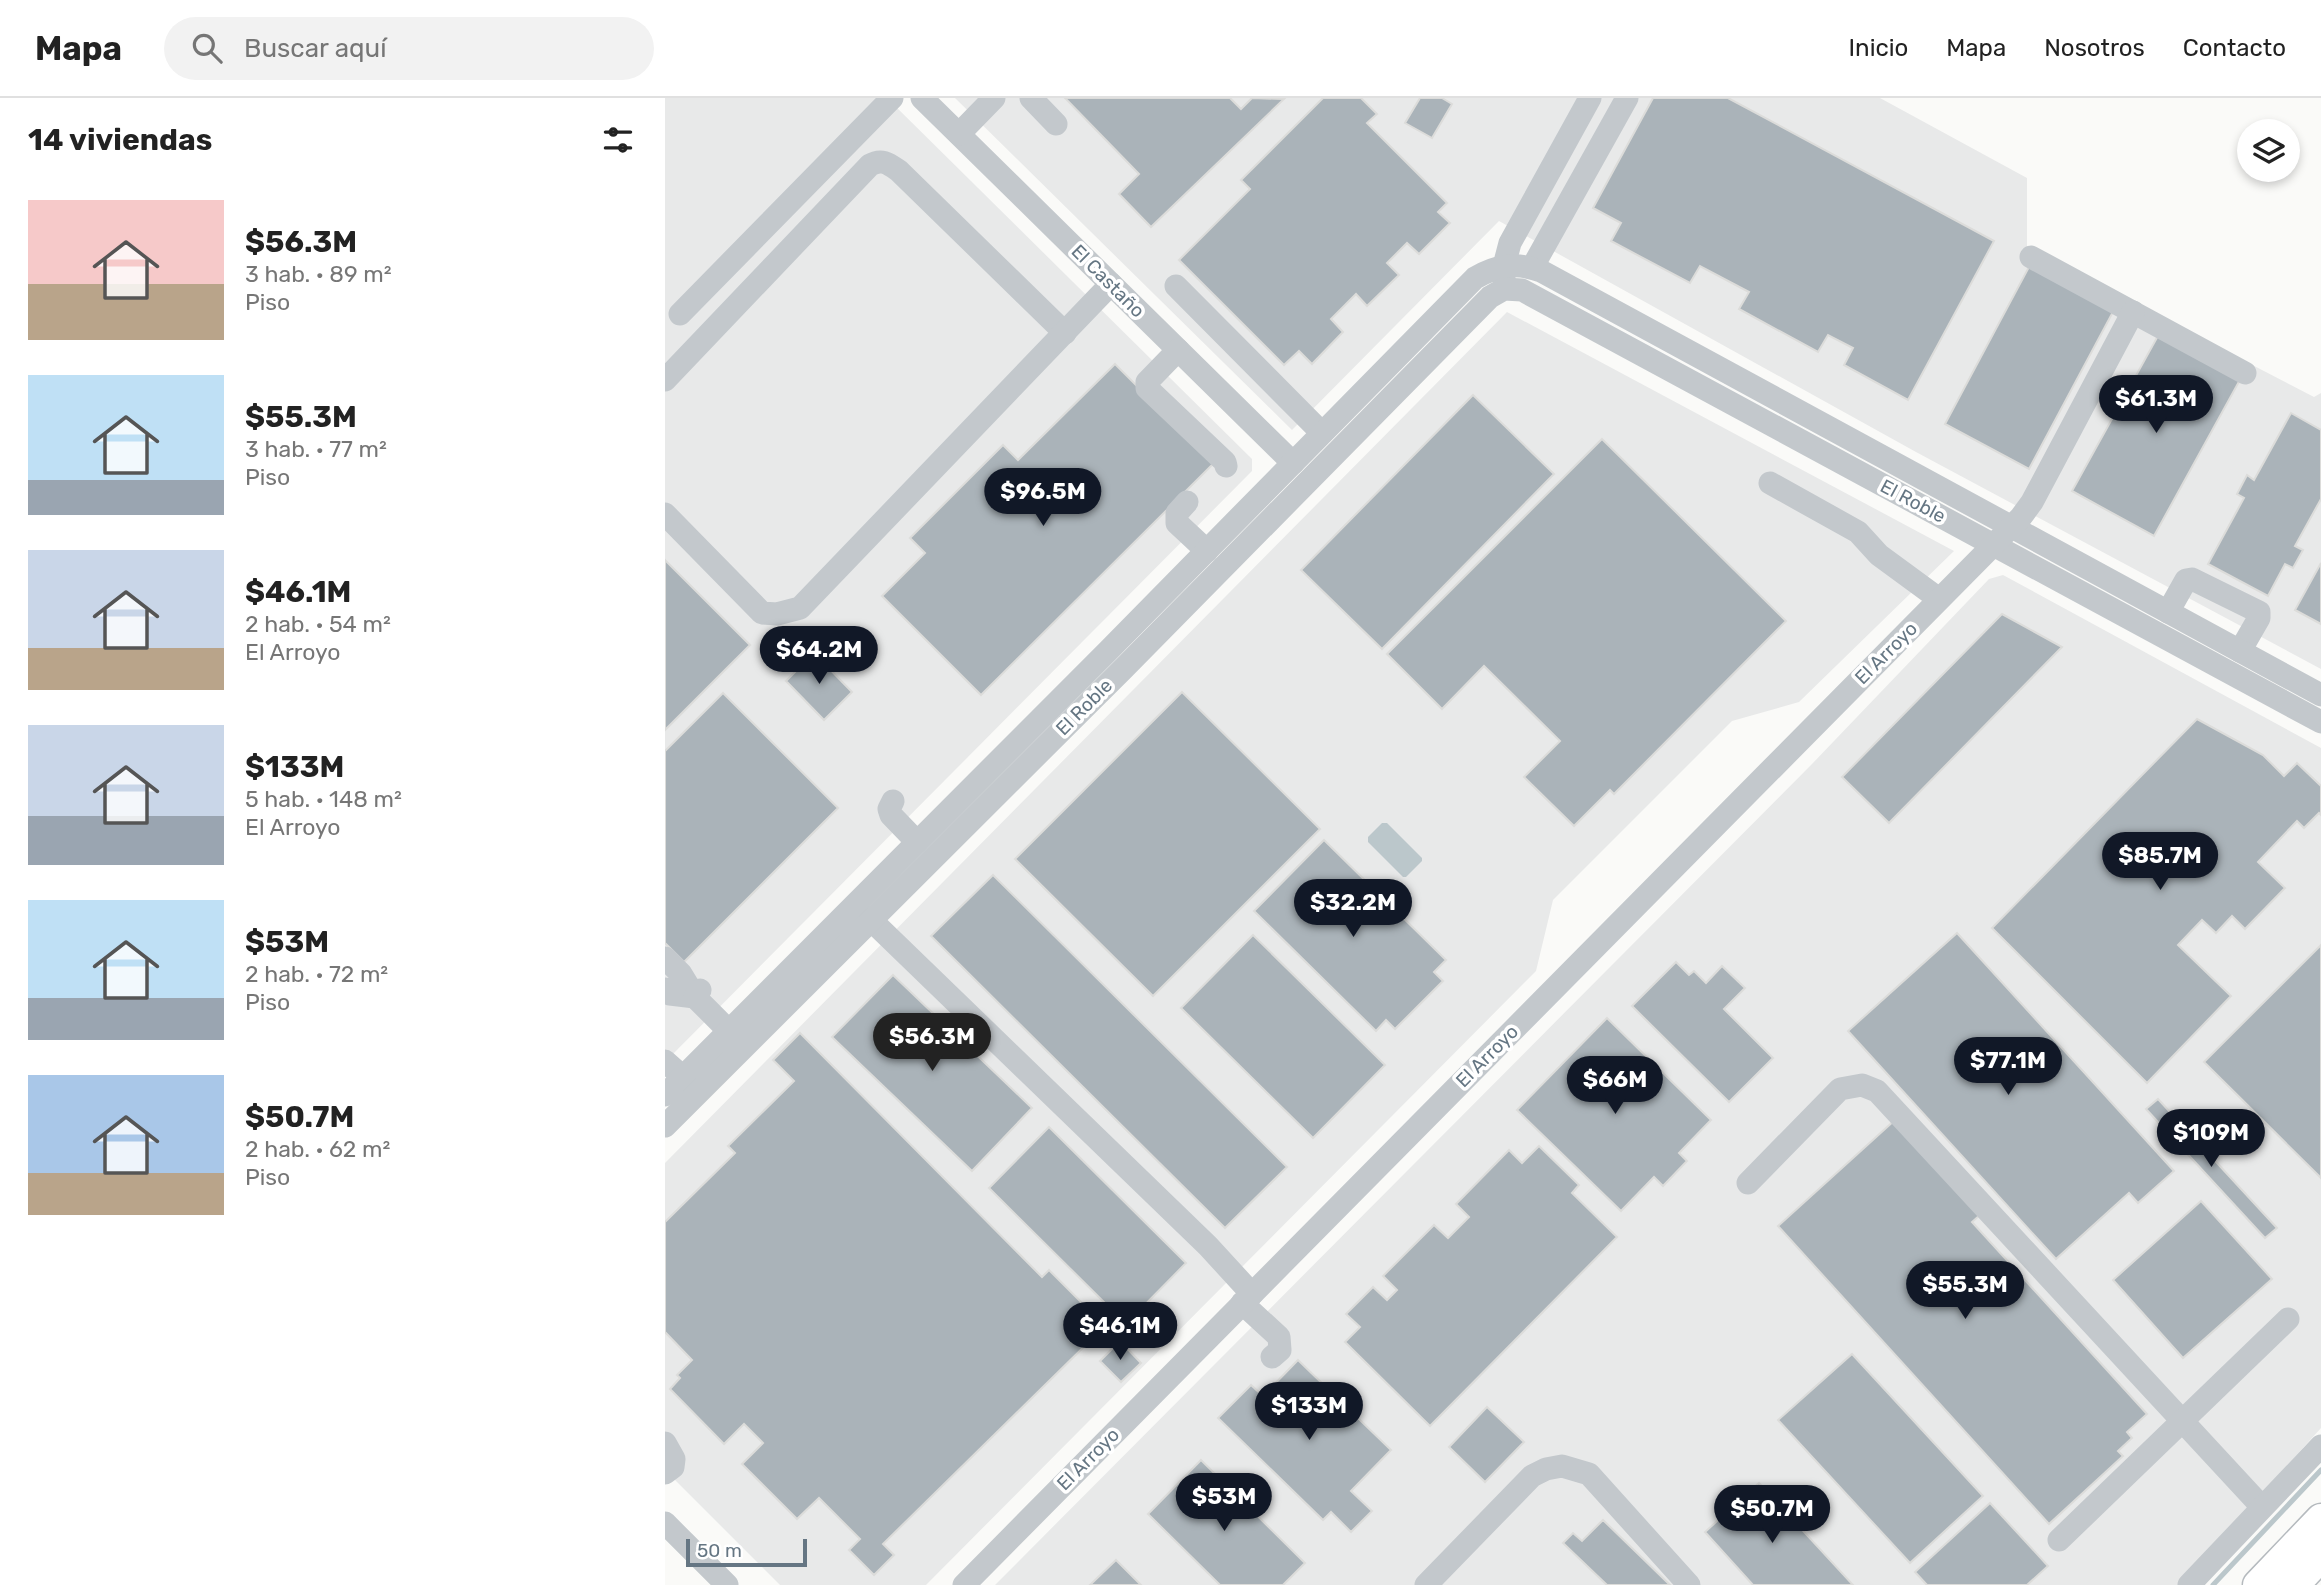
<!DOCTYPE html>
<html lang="es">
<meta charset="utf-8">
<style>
:root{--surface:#fff;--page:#f2f2f2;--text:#222;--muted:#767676;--line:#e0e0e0;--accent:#111827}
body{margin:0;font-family:Rubik,sans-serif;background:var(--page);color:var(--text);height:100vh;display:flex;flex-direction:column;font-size:26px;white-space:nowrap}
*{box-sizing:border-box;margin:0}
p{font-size:23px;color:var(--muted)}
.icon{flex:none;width:38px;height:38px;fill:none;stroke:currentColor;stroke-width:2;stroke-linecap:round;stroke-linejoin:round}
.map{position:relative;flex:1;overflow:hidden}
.panel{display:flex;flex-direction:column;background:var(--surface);width:665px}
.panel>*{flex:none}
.tools{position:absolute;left:1572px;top:21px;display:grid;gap:14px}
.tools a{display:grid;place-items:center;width:63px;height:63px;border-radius:50%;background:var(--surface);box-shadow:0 4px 10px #0003;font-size:35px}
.scale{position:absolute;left:21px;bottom:18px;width:121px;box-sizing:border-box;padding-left:7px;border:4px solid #657683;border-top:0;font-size:19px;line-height:24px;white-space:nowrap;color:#657683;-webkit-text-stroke:5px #fff;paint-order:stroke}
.price{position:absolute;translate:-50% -60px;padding:0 16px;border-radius:24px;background:var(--accent);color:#fff;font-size:23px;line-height:46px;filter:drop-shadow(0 2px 4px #0008)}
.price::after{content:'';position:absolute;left:50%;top:42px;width:21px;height:16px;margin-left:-10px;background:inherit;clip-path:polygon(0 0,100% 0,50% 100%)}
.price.selected{background:#222;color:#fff}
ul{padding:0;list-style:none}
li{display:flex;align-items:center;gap:21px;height:175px;padding:0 28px}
li span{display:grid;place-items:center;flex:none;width:196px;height:140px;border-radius:0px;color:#555}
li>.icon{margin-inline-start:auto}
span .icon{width:84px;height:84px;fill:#fffc;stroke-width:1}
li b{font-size:30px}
h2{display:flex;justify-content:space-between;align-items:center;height:84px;padding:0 28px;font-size:30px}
header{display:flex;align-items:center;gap:42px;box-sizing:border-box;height:98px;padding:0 35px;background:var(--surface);border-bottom:2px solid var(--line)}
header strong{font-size:33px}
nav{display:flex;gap:38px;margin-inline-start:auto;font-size:24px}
.search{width:490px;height:63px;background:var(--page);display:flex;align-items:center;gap:18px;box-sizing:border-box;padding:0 24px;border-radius:38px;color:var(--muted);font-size:26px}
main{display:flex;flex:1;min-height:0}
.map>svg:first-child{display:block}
.built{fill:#e8e9e9}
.water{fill:#bbc7cb}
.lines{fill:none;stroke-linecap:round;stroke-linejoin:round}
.stream{stroke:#bbc7cb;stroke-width:5}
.building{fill:#aab3b9;stroke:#dcdcda;stroke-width:2}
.major-casing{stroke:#b5babe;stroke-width:33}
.minor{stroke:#c3c8cc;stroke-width:23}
.major{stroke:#fff;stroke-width:30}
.labels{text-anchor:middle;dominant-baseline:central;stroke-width:7;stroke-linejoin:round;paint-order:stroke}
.street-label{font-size:19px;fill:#657683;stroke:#fff}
</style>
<header>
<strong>Mapa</strong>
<div class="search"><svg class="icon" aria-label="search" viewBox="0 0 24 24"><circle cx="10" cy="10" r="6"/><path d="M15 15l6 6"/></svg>Buscar aquí</div>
<nav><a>Inicio</a><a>Mapa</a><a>Nosotros</a><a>Contacto</a></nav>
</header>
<main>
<section class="panel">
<h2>14 viviendas<svg class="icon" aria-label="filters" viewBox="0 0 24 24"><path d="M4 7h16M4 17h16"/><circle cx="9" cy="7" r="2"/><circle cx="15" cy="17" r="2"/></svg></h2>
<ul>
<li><span style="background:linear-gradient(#f6c9c9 60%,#b9a48a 0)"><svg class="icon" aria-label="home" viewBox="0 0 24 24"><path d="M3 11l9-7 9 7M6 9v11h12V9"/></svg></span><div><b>$56.3M</b><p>3 hab. · 89 m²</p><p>Piso</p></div></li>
<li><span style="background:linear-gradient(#bfe0f5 75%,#9aa5b1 0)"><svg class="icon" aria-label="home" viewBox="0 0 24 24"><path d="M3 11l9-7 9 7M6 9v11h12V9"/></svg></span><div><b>$55.3M</b><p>3 hab. · 77 m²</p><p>Piso</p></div></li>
<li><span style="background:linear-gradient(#c9d6e8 70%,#b9a48a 0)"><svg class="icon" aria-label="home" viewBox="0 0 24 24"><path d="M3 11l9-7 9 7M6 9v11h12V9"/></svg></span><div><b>$46.1M</b><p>2 hab. · 54 m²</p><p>El Arroyo</p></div></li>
<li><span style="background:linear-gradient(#c9d6e8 65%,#9aa5b1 0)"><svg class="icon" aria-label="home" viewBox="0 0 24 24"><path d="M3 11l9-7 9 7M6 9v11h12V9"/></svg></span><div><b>$133M</b><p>5 hab. · 148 m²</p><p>El Arroyo</p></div></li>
<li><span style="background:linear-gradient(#bfe0f5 70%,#9aa5b1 0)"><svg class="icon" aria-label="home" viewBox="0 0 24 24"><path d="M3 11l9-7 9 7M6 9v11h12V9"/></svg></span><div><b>$53M</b><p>2 hab. · 72 m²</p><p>Piso</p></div></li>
<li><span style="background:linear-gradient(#a9c7e8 70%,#b9a48a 0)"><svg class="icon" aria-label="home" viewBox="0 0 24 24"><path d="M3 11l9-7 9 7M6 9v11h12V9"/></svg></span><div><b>$50.7M</b><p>2 hab. · 62 m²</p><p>Piso</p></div></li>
</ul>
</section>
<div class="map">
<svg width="1656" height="1487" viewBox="0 0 1656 1487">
<rect width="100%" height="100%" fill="#fafaf8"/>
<!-- built -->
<g class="built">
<path d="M0,0H222L587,361V373L0,964Z"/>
<path d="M290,0H1215L1362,80V150L1649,299L1656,295V571L1251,354L834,123L627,332Z"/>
<path d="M842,214L1289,453L1134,604L1067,623L888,802L871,873L261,1487H115L0,1372V1065Z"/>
<path d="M1338,477L1656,650V1330L1514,1487H330L1147,666L1324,481Z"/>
</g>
<!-- water -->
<path class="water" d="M717,725H722L757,760V763L741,779H738L703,744V739Z"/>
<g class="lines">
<!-- stream -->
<path class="stream" d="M1548,1487L1656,1372"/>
</g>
<!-- building -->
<g class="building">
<path d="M400,0H565L576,11L587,0L619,1L486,129L454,96L474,76Z"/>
<path d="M658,0H696L712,16L702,25L782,105L773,114L785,125L754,156L742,145L722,165L734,177L702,208L691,196L666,221L678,234L647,266L634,253L619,267L514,162L585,91L576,82Z"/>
<path d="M755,0H777L787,6L767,40L740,25Z"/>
<path d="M988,0H1063L1329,143L1243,302L1179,267L1188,250L1163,237L1153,254L1074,211L1084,194L1035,168L1025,185L946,143L956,125L928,110Z"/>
<path d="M1365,167L1449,212L1364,371L1280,326Z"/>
<path d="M1494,236L1576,280L1489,438L1407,393Z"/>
<path d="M450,266L549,365L316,597L217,498L260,455L245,440L338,347L353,362Z"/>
<path d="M808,297L889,376L717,551L636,472Z"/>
<path d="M1626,315L1656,332V401L1630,448L1638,452L1628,470L1620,466L1603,498L1543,466L1579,400L1572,396L1582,377L1589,382Z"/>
<path d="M937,341L1121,523L949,696L945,692L909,728L859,679L895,643L819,568L777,611L722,556Z"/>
<path d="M0,462L85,547L0,632Z"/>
<path d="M1656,465V526L1630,512Z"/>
<path d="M1337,516L1397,549L1224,725L1177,679Z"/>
<path d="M149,555L187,594L159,622L121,583Z"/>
<path d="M517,594L655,731L488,898L350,761Z"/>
<path d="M58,595L173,710L19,864L0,845V653Z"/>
<path d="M1532,621L1598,657L1619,678L1632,665L1656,688V717L1654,715L1639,730L1632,723L1593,764L1620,790L1580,831L1567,818L1551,835L1537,822L1513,847L1566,898L1482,985L1327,830Z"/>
<path d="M659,742L781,862L769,874L778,883L730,931L721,922L711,933L589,813Z"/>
<path d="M328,777L622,1069L560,1130L266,838Z"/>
<path d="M1292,835L1509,1073L1473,1105L1464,1095L1391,1161L1183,933Z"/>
<path d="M588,837L720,967L648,1040L516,910Z"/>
<path d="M1656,847V1080L1539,964Z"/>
<path d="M1011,864L1024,877L1029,873L1041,885L1057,868L1080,890L1059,911L1108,960L1064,1004L967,908Z"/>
<path d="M228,877L367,1010L307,1073L167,939Z"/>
<path d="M942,920L1046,1022L1014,1055L1022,1063L998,1088L989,1079L956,1113L852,1012Z"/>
<path d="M135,935L377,1179L384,1172L455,1243L447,1251L432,1236L218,1446L229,1457L209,1477L184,1452L195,1441L154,1400L132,1421L77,1366L98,1345L79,1326L59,1346L5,1291L15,1280L12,1277L27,1262L0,1234V1124L70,1055L63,1048L129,983L108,962Z"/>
<path d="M1493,1001L1612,1130L1600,1140L1481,1011Z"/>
<path d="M1231,1021L1315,1117L1307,1124L1482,1316L1462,1334L1467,1340L1453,1353L1458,1358L1384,1426L1113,1128Z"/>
<path d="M384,1029L521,1165L461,1226L324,1090Z"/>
<path d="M874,1048L914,1087L907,1095L952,1139L765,1328L680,1244L695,1229L681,1216L708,1189L722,1202L732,1192L718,1178L769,1127L783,1140L804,1119L791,1106L844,1052L857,1065Z"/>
<path d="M1536,1103L1607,1181L1518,1260L1448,1182Z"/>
<path d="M455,1243L476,1265L456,1284L435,1263Z"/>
<path d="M1187,1256L1318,1398L1245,1465L1113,1322Z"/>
<path d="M633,1262L726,1352L686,1393L707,1413L686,1434L666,1414L658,1422L553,1320L586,1287L598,1298Z"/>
<path d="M822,1309L859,1344L820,1384L784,1349Z"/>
<path d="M536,1362L640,1465L618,1487H555L483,1416Z"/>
<path d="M1094,1385L1188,1487H1088L1040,1434Z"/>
<path d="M1325,1405L1383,1468L1362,1487H1262L1250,1474Z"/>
<path d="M938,1422L1005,1487H942L898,1445L908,1435L917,1443Z"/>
<path d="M451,1462L476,1487H425Z"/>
</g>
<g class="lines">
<defs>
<g id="major">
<path d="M1593,1487L1656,1421"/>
<path d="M1629,1487L1656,1458"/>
</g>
</defs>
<!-- major casing -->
<use href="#major" class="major-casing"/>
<!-- minor -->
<g class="minor">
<path d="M257,0L628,365"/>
<path d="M366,0L391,26"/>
<path d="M294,36L329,0"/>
<path d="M1366,159L1580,275"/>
<path d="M867,170L962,0"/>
<path d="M839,181V168L845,145L925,0"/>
<path d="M511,188L657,335"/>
<path d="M15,216L227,0"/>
<path d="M513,252L482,284V290L560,364L561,368"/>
<path d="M0,282L205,67C217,60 224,66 234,73L400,235"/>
<path d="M1105,385L1193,434L1214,457L1274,501"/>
<path d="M522,404L512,415V425L542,453"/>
<path d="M0,416L97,515L112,516L135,510L446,186"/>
<path d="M1503,514L1521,482L1527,481L1594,514V520L1575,553"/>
<path d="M228,703L224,711L226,717L252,744"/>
<path d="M205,821L543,1148L587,1196"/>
<path d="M0,860L16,876L30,899L5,896L0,891"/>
<path d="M35,892L30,899L64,933"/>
<path d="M0,963L18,979"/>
<path d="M0,997L442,554L810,180C832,167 852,164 876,173L1656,597"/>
<path d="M0,1028L459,570L825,199L839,191L857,192L1656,624"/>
<path d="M1083,1085L1175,991L1197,987L1212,993L1597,1409"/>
<path d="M577,1205L614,1239L615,1252L607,1259"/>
<path d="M0,1345L9,1361L8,1369L0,1375"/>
<path d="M0,1425L62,1487"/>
<path d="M1394,1442L1623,1221"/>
<path d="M299,1487L1356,419L1367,404L1468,214"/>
<path d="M761,1487L867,1378L881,1371L897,1368L924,1376L1024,1487"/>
<path d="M1524,1487L1656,1348"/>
</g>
<!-- major -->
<use href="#major" class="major"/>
</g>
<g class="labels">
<!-- street labels -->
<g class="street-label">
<text transform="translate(443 183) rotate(45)">El Castaño</text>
<text transform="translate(1248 403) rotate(28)">El Roble</text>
<text transform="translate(1221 555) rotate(-45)">El Arroyo</text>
<text transform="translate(419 609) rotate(-45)">El Roble</text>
<text transform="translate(822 958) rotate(-45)">El Arroyo</text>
<text transform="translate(423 1361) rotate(-45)">El Arroyo</text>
</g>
</g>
</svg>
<div class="tools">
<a><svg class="icon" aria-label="layers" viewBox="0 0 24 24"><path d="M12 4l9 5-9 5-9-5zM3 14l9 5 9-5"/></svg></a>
</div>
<div class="scale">50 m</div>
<b class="price" style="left:1491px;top:337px">$61.3M</b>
<b class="price" style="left:378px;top:430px">$96.5M</b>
<b class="price" style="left:154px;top:588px">$64.2M</b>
<b class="price" style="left:1495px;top:794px">$85.7M</b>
<b class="price" style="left:688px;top:841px">$32.2M</b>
<b class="price selected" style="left:267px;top:975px">$56.3M</b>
<b class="price" style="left:1343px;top:999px">$77.1M</b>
<b class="price" style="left:950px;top:1018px">$66M</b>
<b class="price" style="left:1546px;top:1071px">$109M</b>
<b class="price" style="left:1300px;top:1223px">$55.3M</b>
<b class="price" style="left:455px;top:1264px">$46.1M</b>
<b class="price" style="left:644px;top:1344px">$133M</b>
<b class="price" style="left:559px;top:1435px">$53M</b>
<b class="price" style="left:1107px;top:1447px">$50.7M</b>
</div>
</main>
